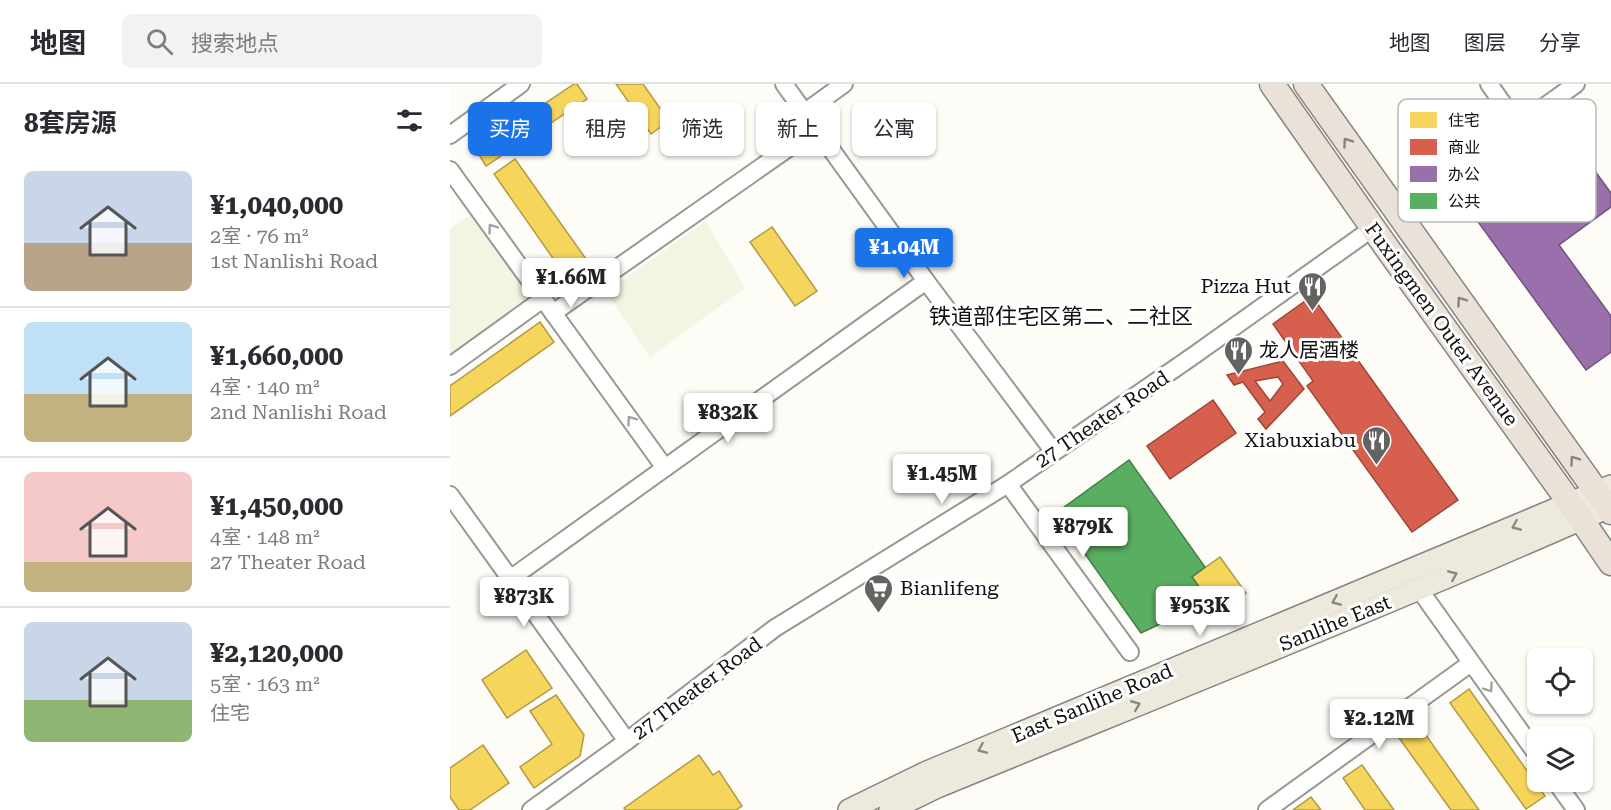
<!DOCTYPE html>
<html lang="zh">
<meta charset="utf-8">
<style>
:root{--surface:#fff;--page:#f2f2f3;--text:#2b2b33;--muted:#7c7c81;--line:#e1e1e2;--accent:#1a73e8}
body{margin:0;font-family:"Roboto Serif","Noto Sans SC",serif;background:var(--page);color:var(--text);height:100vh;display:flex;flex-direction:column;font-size:22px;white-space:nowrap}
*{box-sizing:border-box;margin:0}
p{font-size:20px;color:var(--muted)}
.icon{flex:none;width:33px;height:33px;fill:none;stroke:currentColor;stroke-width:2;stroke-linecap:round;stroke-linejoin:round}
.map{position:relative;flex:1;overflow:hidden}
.panel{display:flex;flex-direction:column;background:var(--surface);width:450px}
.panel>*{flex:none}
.guide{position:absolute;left:18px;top:18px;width:570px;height:54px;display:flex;gap:12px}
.fabs{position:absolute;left:1077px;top:564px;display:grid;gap:12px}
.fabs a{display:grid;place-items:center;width:66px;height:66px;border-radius:9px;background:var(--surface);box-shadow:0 2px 4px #0004;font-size:30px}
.price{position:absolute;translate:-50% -51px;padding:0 14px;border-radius:6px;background:#fff;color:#222;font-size:20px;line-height:39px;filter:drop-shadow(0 2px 3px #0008)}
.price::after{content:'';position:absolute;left:50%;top:36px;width:18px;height:14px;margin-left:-9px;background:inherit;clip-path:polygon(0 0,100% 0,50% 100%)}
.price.selected{background:var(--accent);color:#fff}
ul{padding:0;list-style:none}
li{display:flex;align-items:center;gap:18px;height:150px;padding:0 24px}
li+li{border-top:2px solid var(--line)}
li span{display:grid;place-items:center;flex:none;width:168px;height:120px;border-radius:9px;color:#555}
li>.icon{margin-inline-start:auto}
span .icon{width:72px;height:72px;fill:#fffc;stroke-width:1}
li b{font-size:26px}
h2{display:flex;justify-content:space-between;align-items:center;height:72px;padding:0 24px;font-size:26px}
.pill{padding:0 21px;border-radius:9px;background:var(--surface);box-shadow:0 2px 4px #0004;font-size:21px;line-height:54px}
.pill.selected{background:var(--accent);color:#fff}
header{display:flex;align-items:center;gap:36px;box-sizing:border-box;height:84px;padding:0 30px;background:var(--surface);border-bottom:2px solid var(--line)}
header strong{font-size:28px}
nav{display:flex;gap:33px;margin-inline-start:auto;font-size:21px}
.search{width:420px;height:54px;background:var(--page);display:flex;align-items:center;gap:15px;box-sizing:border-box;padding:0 21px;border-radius:9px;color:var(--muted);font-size:22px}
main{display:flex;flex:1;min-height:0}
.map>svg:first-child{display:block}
.pitch{fill:#f0f6e1}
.homes{fill:#f6d55c;stroke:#b19a46;stroke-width:1.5}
.shops{fill:#d6604d;stroke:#9b483b;stroke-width:1.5;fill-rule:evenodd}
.offices{fill:#9970ab;stroke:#70547d;stroke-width:1.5}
.public{fill:#5aae61;stroke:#447f49;stroke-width:1.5}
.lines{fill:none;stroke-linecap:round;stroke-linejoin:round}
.minor-casing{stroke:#979795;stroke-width:20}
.major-casing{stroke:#858482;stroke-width:24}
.highway-casing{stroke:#858482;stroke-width:27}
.minor{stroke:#fffffe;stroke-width:16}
.major{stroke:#ede9dc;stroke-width:21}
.highway{stroke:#eae1d8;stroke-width:24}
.oneway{stroke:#88837e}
.oneway2{stroke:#a0a09f}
.oneway3{stroke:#8a8881}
.labels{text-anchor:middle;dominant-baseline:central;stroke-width:6;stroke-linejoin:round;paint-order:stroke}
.poi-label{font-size:20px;fill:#111;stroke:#fff;text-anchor:end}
.street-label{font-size:20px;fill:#111;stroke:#fff}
.quarter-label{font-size:22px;fill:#111;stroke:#fff}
.key{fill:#fff;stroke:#b8b8b8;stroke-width:1.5}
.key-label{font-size:16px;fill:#111}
</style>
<header>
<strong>地图</strong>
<div class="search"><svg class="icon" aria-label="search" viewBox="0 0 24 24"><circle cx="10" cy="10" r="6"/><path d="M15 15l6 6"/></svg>搜索地点</div>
<nav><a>地图</a><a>图层</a><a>分享</a></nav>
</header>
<main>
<section class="panel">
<h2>8套房源<svg class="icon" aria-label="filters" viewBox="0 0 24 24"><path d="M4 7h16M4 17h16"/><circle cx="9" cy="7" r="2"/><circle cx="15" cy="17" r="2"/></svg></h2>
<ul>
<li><span style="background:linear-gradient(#c9d6e8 60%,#b9a48a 0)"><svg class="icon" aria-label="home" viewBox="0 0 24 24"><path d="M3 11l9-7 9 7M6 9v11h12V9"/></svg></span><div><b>¥1,040,000</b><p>2室 · 76 m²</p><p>1st Nanlishi Road</p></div></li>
<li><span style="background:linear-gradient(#bfe0f5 60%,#c2b280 0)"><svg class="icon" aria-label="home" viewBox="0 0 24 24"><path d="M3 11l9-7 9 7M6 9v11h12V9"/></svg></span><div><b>¥1,660,000</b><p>4室 · 140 m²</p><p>2nd Nanlishi Road</p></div></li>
<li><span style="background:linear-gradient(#f6c9c9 75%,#c2b280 0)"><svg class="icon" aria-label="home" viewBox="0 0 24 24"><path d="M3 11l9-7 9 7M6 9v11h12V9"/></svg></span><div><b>¥1,450,000</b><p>4室 · 148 m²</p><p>27 Theater Road</p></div></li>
<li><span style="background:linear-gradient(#c9d6e8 65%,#8fb573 0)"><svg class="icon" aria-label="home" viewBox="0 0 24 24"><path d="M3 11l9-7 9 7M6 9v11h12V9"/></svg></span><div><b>¥2,120,000</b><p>5室 · 163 m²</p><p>住宅</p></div></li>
</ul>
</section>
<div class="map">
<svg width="1161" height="726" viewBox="0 0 1161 726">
<rect width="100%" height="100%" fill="#fdfcf7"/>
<!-- pitch -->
<g class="pitch">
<path d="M23,129L82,212L0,270V145Z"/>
<path d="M256,137L295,204L200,273L156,208Z"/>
</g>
<!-- homes -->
<g class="homes">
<path d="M124,0H127L137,15L36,82L26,66Z"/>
<path d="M166,0H193L219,37L201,50Z"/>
<path d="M65,75L136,175L114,190L44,90Z"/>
<path d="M322,143L367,207L345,222L300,158Z"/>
<path d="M90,238L104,258L0,332V302Z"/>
<path d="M770,473L796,509L768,530L742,493Z"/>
<path d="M76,566L102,604L57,634L32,596Z"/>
<path d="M1019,605L1095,712L1076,725L1000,619Z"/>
<path d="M106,611L134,651L130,672L84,704L70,683L102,660L80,627Z"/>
<path d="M968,640L1029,726H1001L949,654Z"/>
<path d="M33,661L59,699L20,726H9L0,713V684Z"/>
<path d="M249,671L263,691L269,687L292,722L286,726H176L174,724Z"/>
<path d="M912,681L944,726H915L893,694Z"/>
<path d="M861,713L871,726H843Z"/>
</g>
<!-- shops -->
<g class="shops">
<path d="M862,212L1008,416L962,448L857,302L863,297L823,240Z"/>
<path d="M833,277L854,305L816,345L808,335L815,328L793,298L784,301L777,291ZM828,293L833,300L820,317L805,297Z"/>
<path d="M763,316L786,349L720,395L697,362Z"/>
</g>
<!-- offices -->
<path class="offices" d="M1116,47L1161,109V123L1109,161L1161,232V268L1136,286L1015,120Z"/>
<!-- public -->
<path class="public" d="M679,376L755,483L742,493L759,517L691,549L606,429Z"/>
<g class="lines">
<defs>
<g id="minor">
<path d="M334,0L476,197L604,368"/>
<path d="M1039,0L1068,41"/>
<path d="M355,28L394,0"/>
<path d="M0,51L71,0"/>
<path d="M0,86L215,384"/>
<path d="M947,128L1126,0"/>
<path d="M103,229L367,44"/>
<path d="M0,282L93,215"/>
<path d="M558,400L680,568"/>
<path d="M0,411L177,657"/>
<path d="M60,495L476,197"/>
<path d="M969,505L1088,672"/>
<path d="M1106,698L1126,726"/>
<path d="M81,726L177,657L325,544L558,400L743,272L923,144"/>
<path d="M817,726L1021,579"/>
</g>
<g id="major">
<path d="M399,726L477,688L1161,402"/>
<path d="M440,726L485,704C711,611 938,521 1161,422"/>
</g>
<g id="highway">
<path d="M822,0L937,164L1120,419L1161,479"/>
<path d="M856,0L1161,428"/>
</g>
</defs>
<!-- minor casing -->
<use href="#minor" class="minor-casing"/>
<!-- major casing -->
<use href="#major" class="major-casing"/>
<!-- highway casing -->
<use href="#highway" class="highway-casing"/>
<!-- minor -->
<use href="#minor" class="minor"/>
<!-- major -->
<use href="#major" class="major"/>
<!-- highway -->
<use href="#highway" class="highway"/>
</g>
<!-- one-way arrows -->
<defs><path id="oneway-chevron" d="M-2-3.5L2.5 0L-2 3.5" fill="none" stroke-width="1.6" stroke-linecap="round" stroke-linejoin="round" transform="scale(1.5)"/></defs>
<g class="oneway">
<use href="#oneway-chevron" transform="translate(897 58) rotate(-125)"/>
<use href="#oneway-chevron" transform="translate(1011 217) rotate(-125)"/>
<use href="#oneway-chevron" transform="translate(1124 376) rotate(-125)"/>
</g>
<g class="oneway2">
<use href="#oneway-chevron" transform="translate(42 144) rotate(-126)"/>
<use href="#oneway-chevron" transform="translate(181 336) rotate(-126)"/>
<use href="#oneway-chevron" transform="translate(1039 604) rotate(55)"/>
</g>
<g class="oneway3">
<use href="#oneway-chevron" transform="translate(1066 442) rotate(157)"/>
<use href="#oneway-chevron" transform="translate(1003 491) rotate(-23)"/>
<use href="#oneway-chevron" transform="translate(886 517) rotate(157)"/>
<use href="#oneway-chevron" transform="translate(686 621) rotate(-22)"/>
<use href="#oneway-chevron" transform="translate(532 665) rotate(157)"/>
</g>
<!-- icons -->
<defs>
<symbol id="restaurant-pin" viewBox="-11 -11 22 30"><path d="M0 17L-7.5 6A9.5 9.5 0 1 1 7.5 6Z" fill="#646362" stroke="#fff"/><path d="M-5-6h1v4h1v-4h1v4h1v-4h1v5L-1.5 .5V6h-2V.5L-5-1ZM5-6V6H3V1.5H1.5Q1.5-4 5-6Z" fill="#fff"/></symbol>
<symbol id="supermarket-pin" viewBox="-11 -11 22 30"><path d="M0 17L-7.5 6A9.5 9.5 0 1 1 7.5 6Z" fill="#646362" stroke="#fff"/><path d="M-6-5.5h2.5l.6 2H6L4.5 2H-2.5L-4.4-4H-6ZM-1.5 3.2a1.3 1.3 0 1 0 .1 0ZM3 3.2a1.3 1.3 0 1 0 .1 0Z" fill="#fff"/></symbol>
</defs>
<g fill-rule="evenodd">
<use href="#restaurant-pin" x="846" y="186" width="33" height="45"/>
<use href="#restaurant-pin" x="772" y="250" width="33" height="45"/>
<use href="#restaurant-pin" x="910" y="340" width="33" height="45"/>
<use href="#supermarket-pin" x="412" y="488" width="33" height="45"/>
</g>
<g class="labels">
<!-- poi labels -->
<g class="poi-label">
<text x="841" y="202">Pizza Hut</text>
<text x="809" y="266" text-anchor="start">龙人居酒楼</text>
<text x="906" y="356">Xiabuxiabu</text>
<text x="450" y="504" text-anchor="start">Bianlifeng</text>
</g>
<!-- street labels -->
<g class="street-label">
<text transform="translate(992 240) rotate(54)">Fuxingmen Outer Avenue</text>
<text transform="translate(652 335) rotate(-34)">27 Theater Road</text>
<text transform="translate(885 539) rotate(-22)">Sanlihe East</text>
<text transform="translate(247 604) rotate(-37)">27 Theater Road</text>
<text transform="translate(642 619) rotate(-23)">East Sanlihe Road</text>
</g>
<!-- quarter labels -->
<g class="quarter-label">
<text x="611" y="232">铁道部住宅区第二、二社区</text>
</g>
</g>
<!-- legend -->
<rect x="948" y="15" width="198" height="123" rx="9" class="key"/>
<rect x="960" y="28" width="27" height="16" fill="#f6d55c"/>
<rect x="960" y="55" width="27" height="16" fill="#d6604d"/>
<rect x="960" y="82" width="27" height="16" fill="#9970ab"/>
<rect x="960" y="109" width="27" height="16" fill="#5aae61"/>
<g class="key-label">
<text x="998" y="42">住宅</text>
<text x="998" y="69">商业</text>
<text x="998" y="96">办公</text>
<text x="998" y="123">公共</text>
</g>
</svg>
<div class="fabs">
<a><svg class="icon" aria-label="locate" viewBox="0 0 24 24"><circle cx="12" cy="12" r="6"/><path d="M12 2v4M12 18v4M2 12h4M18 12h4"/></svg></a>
<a><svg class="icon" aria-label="layers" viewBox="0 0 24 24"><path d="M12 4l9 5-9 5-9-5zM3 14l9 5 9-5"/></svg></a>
</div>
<b class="price selected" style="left:454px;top:195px">¥1.04M</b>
<b class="price" style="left:121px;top:225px">¥1.66M</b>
<b class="price" style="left:278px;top:360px">¥832K</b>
<b class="price" style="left:492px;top:421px">¥1.45M</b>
<b class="price" style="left:633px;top:474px">¥879K</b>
<b class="price" style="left:74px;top:544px">¥873K</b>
<b class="price" style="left:750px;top:553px">¥953K</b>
<b class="price" style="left:929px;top:666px">¥2.12M</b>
<div class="guide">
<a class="pill selected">买房</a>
<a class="pill">租房</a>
<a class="pill">筛选</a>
<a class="pill">新上</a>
<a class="pill">公寓</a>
</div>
</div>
</main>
